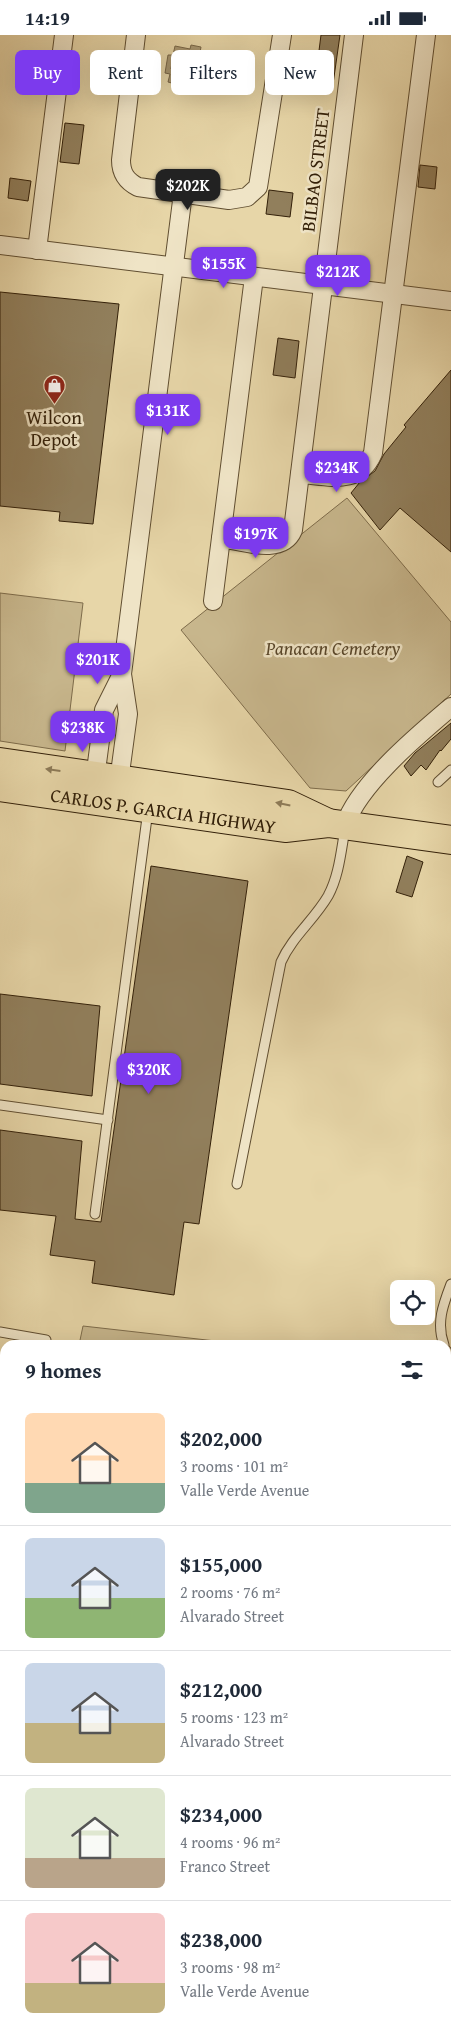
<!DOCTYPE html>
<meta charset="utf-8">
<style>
:root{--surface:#fff;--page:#f2f2f3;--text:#1f2937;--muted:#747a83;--line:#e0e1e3;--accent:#7c3aed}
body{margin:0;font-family:"Gentium Book Plus",serif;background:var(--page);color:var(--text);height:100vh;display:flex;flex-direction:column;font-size:19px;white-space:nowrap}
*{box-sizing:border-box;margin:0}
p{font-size:16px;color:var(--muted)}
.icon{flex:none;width:28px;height:28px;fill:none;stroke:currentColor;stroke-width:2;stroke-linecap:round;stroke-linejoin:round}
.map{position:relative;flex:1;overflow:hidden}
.sheet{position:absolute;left:0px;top:1305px;width:451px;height:696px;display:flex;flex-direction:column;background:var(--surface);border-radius:15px 15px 0 0;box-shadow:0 5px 20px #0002}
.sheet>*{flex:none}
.hud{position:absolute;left:15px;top:15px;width:421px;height:45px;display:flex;gap:10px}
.buttons{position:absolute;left:390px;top:1245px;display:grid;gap:10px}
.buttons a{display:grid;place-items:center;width:45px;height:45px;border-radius:8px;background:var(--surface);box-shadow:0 5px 20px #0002;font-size:25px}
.price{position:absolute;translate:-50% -42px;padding:0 11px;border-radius:10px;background:var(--accent);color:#fff;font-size:16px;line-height:32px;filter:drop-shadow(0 1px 2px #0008)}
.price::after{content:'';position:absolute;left:50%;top:30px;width:15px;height:11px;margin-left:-8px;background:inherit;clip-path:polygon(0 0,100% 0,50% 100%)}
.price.current{background:#222;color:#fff}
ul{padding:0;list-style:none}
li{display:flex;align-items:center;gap:15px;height:125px;padding:0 25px}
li+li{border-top:1px solid var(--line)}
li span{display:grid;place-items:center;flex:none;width:140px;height:100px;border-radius:8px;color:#555}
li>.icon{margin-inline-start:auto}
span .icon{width:60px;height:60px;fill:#fffc;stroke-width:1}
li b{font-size:21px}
h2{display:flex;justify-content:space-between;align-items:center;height:60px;padding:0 25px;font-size:21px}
.tag{padding:0 18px;border-radius:8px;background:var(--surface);box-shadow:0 5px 20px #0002;font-size:18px;line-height:45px}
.tag.current{background:var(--accent);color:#fff}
.status{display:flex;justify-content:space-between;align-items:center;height:35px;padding:0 25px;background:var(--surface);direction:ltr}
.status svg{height:14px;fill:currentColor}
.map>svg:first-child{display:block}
.green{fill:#c8b78d;stroke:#7e6c4b}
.water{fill:#aa9872;stroke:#7a6848}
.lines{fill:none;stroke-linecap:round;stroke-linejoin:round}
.shore{stroke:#6e5c3e;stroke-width:1}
.building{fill:#917f5c;stroke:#332009}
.service-casing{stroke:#604e31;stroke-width:11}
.minor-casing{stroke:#604e31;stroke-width:20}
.primary-casing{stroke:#332009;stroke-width:30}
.trunk-casing{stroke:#332009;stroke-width:30}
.service{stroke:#efe4c6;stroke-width:9}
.minor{stroke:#efe4c6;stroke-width:18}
.primary{stroke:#e7d6a8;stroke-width:28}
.trunk{stroke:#e7d6a8;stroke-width:28}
.oneway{fill:#8d7b58}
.labels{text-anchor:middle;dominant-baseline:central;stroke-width:5;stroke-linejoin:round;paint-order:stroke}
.street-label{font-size:19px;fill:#332009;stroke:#efe4c6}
.poi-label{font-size:19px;fill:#332009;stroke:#efe4c6}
.park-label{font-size:19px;font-style:italic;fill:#58462a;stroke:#efe4c6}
</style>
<div class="status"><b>14:19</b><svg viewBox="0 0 49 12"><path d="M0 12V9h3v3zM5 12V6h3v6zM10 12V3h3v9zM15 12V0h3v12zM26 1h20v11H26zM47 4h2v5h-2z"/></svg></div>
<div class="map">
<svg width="451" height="2001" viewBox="0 0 451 2001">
<rect width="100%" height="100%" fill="#e7d6a8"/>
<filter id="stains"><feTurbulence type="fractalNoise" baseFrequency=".004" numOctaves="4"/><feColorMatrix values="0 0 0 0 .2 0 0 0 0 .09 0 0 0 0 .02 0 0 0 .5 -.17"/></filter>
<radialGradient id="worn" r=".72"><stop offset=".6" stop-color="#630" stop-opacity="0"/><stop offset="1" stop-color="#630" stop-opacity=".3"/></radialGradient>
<!-- green -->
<g class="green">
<path d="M347,463L451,587V659L346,756L310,753L181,595Z"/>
<path d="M0,558L83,568L65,716L0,706Z"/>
<path d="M83,1291L251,1310H79Z"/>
</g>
<!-- water -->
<path class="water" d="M191,10L201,12L198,28L202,29L200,43L193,41L192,44L182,39L179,50L168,47L170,39L165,38L168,20H173L175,11L190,14Z"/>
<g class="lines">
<!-- shore -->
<path class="shore" d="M180,18L194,19L195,36L191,37L182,34L175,38L171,34L172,27L177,23Z"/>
</g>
<!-- building -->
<g class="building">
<path d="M321,0H340L333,49L315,47Z"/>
<path d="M65,88L84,90L79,129L60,127Z"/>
<path d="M420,130L437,132L435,154L418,152Z"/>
<path d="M10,143L31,146L28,166L8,163Z"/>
<path d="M269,155L293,158L290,182L266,179Z"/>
<path d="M0,257L119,269L93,489L59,486L60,477L0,471Z"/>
<path d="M278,303L299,306L295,343L273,340Z"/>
<path d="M451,335V517L400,473L380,495L351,458L360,447L375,436L384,419L406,392L404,390Z"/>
<path d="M451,688V704L441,716L440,715L426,735L421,730L411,741L404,731L415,718Z"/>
<path d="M407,821L423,827L412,862L396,857Z"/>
<path d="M151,831L248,846L199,1189L184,1187L174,1260L92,1248L95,1226L50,1220L56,1181L0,1175V1095L82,1106L75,1184L101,1187Z"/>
<path d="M0,959L100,971L92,1061L0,1049Z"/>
</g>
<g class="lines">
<defs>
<g id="service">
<path d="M438,747L451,735"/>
<path d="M0,1070L108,1085"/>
<path d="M237,1149L281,927C292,902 314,885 328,861C339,841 341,816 345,794"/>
<path d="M95,1179L148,775"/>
<path d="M0,1297L46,1305"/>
<path d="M444,1310C436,1288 443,1270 451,1249"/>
<path d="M446,1315L451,1324"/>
<path d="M446,1496L451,1500"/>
<path d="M446,1678L451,1685"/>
</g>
<g id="minor">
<path d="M136,0L121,125C121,138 126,146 138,152L229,165L247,162L258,152L282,0"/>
<path d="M0,210L451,266"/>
<path d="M37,215L64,0"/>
<path d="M300,439C329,441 359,451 373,418L426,0"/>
<path d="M221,503C243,506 282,521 293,495L354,0"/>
<path d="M213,566L254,242"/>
<path d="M94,751L104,675L122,639"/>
<path d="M118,753L128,679L122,639L183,158"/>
<path d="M345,790C359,749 418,700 451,672"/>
<path d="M446,1764L451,1769"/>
<path d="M0,1785L5,1791"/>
<path d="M446,1881L451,1886"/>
<path d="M0,1920L5,1926"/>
<path d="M338,1996L342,2001"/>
<path d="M437,2001L442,1996"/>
</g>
<g id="primary">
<path d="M446,1702L451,1698"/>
<path d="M90,2001L95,1996"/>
</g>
<g id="trunk">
<path d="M0,727L288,769L328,788"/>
<path id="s1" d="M0,752L285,793L328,788L451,805"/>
</g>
</defs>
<!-- service casing -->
<use href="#service" class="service-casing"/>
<!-- minor casing -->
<use href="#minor" class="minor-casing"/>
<!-- primary casing -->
<use href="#primary" class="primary-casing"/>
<!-- trunk casing -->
<use href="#trunk" class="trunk-casing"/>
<!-- service -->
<use href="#service" class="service"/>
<!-- minor -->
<use href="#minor" class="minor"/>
<!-- primary -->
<use href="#primary" class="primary"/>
<!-- trunk -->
<use href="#trunk" class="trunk"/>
</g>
<!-- one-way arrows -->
<defs><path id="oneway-solid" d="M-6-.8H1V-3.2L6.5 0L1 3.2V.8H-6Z" transform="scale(1.25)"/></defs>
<g class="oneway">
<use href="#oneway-solid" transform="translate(53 735) rotate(-172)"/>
<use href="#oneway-solid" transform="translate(283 769) rotate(-168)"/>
</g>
<!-- icons -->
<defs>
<symbol id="shop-pin" viewBox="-11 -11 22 30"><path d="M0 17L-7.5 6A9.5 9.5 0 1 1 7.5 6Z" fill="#8f2418" stroke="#efe4c6"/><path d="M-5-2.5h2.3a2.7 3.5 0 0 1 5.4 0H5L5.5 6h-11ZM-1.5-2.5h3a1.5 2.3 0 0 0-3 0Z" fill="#fff"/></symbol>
</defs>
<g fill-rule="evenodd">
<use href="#shop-pin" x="42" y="338" width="25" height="34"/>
</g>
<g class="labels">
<!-- street labels -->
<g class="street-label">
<text transform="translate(315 135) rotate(-83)">BILBAO STREET</text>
<text stroke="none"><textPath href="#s1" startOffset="165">CARLOS P. GARCIA HIGHWAY</textPath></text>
</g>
<!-- poi labels -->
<g class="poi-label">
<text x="54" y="382">Wilcon<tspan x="54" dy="22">Depot</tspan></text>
</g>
<!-- park labels -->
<g class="park-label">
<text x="333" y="613">Panacan Cemetery</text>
</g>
</g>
<rect width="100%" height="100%" filter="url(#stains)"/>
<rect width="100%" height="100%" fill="url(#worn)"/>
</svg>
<div class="buttons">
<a><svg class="icon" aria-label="locate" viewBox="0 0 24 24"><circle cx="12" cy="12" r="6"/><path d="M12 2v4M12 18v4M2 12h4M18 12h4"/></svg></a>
</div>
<b class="price current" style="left:188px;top:176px">$202K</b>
<b class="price" style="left:224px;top:254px">$155K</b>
<b class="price" style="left:338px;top:262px">$212K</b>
<b class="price" style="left:168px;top:401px">$131K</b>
<b class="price" style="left:337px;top:458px">$234K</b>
<b class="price" style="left:256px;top:524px">$197K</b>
<b class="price" style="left:98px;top:650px">$201K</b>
<b class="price" style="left:83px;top:718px">$238K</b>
<b class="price" style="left:149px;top:1060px">$320K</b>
<div class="hud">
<a class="tag current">Buy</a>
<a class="tag">Rent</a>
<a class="tag">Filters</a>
<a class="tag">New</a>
</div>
<section class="sheet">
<h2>9 homes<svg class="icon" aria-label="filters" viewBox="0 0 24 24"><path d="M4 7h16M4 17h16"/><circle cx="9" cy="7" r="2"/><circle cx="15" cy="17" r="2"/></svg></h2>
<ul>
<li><span style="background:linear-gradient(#ffd9b3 70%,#7fa58c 0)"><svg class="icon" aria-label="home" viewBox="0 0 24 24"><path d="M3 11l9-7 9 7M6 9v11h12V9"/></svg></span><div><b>$202,000</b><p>3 rooms · 101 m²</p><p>Valle Verde Avenue</p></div></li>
<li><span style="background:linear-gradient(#c9d6e8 60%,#8fb573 0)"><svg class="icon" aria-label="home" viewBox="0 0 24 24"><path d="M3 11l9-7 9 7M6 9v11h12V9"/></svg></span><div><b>$155,000</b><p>2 rooms · 76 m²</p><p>Alvarado Street</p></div></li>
<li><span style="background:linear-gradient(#c9d6e8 60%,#c2b280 0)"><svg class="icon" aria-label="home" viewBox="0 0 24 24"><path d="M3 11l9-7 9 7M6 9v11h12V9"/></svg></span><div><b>$212,000</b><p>5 rooms · 123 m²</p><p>Alvarado Street</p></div></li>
<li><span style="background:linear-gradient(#dfe7d0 70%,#b9a48a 0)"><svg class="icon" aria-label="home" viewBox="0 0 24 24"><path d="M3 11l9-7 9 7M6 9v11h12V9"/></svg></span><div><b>$234,000</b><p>4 rooms · 96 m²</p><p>Franco Street</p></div></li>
<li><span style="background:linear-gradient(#f6c9c9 70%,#c2b280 0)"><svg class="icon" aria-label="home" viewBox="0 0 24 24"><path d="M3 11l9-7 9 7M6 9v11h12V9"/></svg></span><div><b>$238,000</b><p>3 rooms · 98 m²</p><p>Valle Verde Avenue</p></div></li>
</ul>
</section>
</div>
